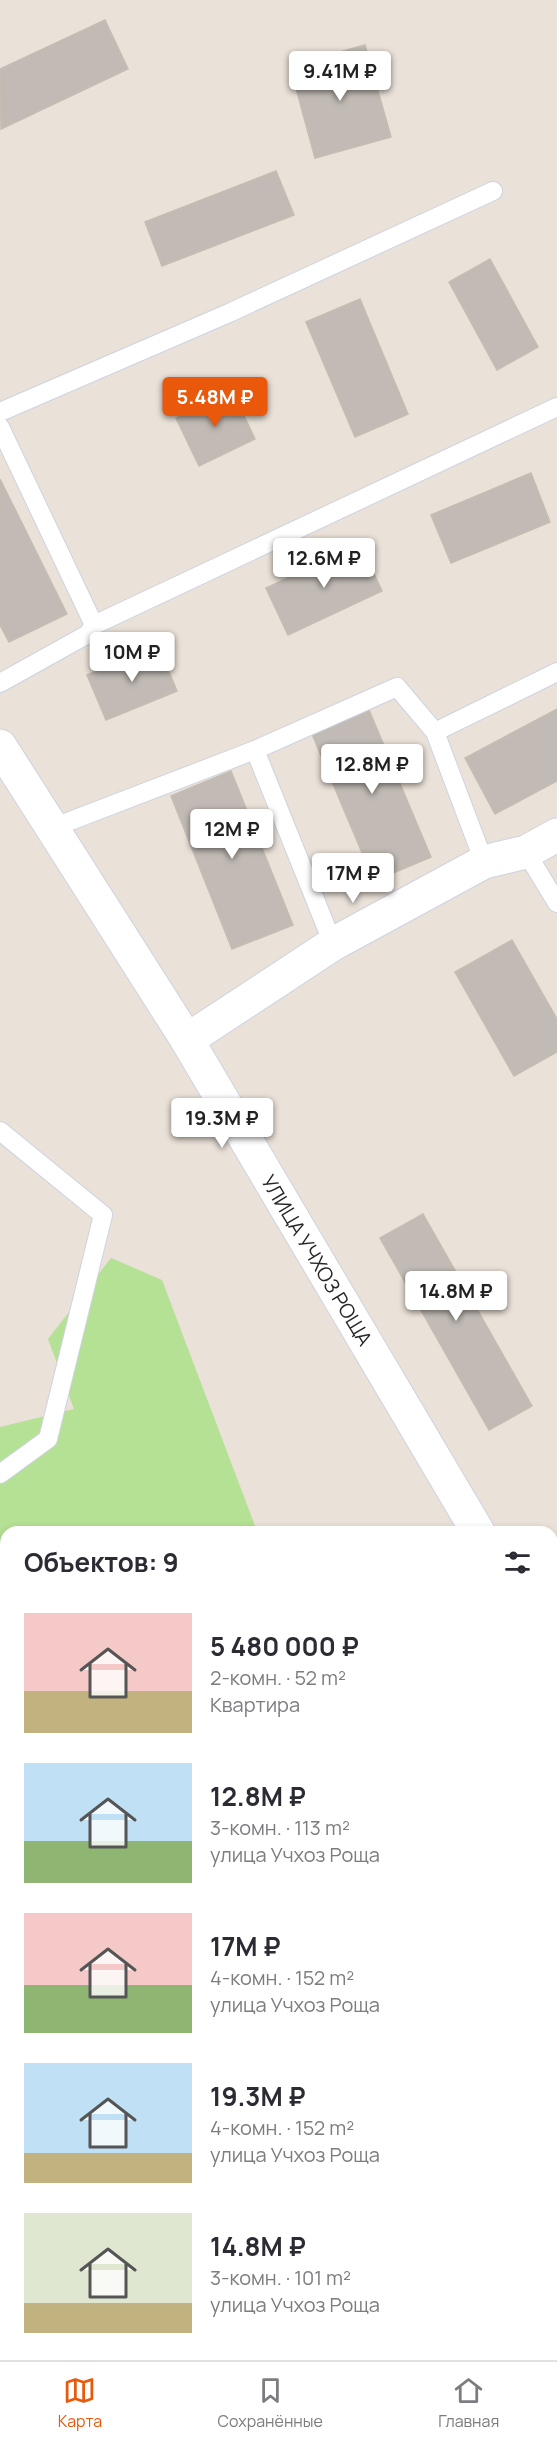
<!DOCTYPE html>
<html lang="ru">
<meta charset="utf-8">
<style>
:root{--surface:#fff;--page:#f2f2f3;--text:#2b2b33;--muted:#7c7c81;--line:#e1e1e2;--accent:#ea580c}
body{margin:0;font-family:Manrope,sans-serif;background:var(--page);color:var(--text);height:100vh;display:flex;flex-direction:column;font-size:22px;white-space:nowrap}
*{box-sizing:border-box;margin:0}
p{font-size:20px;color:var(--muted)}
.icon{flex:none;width:33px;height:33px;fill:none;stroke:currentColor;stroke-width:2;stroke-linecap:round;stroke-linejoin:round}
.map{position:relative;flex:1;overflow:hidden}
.sheet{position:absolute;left:0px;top:1526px;width:558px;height:836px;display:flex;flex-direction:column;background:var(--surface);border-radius:18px 18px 0 0;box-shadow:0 3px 9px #0003}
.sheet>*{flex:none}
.price{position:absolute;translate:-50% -51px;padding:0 14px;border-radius:6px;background:#fff;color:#222;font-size:20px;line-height:39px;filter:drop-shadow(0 2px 3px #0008)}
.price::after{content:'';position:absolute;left:50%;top:36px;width:18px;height:14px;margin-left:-9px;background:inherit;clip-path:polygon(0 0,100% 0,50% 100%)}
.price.active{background:var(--accent);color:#fff}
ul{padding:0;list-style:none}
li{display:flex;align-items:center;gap:18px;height:150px;padding:0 24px}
li span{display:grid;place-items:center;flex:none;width:168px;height:120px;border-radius:0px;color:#555}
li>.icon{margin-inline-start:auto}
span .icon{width:72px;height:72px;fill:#fffc;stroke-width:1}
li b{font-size:26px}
h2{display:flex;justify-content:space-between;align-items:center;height:72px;padding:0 24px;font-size:26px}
.dock{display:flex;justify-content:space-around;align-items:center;height:84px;border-top:2px solid var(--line);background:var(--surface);font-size:16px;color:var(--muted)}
.dock a{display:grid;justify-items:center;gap:3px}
.dock .active{color:var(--accent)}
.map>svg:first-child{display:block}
.green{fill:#b4e194}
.building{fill:#c2bbb5;stroke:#c5bdb2;stroke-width:1.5}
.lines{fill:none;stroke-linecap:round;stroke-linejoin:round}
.lane-casing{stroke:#ced3e1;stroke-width:20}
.street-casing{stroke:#ced3e1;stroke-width:35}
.lane{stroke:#fff;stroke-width:18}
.street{stroke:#fff;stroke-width:33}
.labels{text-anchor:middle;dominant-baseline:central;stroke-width:4.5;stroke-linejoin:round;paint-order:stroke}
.street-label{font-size:20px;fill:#272727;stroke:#fff}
</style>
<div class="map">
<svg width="557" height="2360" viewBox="0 0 557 2360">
<rect width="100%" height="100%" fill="#eae1d8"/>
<!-- green -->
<g class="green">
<path d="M111,1258L162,1280L257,1531L6,1532V1942L0,1935V1427L74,1409L48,1339Z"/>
<path d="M552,1926L557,1938V2139L552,2147Z"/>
<path d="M0,2278L6,2286V2355H59L62,2360H0Z"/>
</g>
<!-- building -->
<g class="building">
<path d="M105,20L128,69L1,129L0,69Z"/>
<path d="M365,45L391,137L315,158L290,66Z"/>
<path d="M276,171L294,215L162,266L145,222Z"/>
<path d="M490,259L538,347L497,370L449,282Z"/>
<path d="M360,299L408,414L355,437L306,322Z"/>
<path d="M232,391L255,439L199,466L176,418Z"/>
<path d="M531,473L550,522L451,563L431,515Z"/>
<path d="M0,479L67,614L9,642L0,625Z"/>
<path d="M360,544L382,591L288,635L266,588Z"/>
<path d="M158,645L177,691L106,720L87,675Z"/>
<path d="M557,709V781L495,814L465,758Z"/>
<path d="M369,710L431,857L374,881L312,734Z"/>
<path d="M231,771L293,925L232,949L171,796Z"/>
<path d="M512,940L557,1019V1052L514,1076L455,972Z"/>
<path d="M423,1214L532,1406L489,1430L380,1238Z"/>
<path d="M0,2015L6,2019V2046L0,2053Z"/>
</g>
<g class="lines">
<defs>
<g id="lane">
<path d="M0,412L229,313L493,191"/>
<path d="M0,427L94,625"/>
<path d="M0,683L88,634L94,625L557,407"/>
<path d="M52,828L255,750"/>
<path d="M526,852L557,903"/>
<path d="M484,862L435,732L557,672"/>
<path d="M333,944L255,750L397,687L435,732"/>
<path d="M0,1131L103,1215L48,1439L0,1474"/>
</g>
<g id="street">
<path d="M0,746L187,1040L478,1532"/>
<path d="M187,1040L333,944L484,862L526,852L557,835"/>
<path d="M552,1656L557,1665"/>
</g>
</defs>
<!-- lane casing -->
<use href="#lane" class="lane-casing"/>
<!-- street casing -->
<use href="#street" class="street-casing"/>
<!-- lane -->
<use href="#lane" class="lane"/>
<!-- street -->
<use href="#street" class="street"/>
</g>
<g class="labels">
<!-- street labels -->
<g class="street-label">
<text transform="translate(317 1260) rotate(59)">УЛИЦА УЧХОЗ РОЩА</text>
</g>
</g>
</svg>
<b class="price" style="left:340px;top:102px">9.41M ₽</b>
<b class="price active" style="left:215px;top:428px">5.48M ₽</b>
<b class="price" style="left:324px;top:589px">12.6M ₽</b>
<b class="price" style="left:132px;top:683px">10M ₽</b>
<b class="price" style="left:372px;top:795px">12.8M ₽</b>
<b class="price" style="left:232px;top:860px">12M ₽</b>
<b class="price" style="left:353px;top:904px">17M ₽</b>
<b class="price" style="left:222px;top:1149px">19.3M ₽</b>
<b class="price" style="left:456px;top:1322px">14.8M ₽</b>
<section class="sheet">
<h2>Объектов: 9<svg class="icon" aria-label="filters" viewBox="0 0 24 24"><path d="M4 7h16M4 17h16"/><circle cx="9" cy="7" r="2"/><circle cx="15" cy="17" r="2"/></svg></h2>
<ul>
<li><span style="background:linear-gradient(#f6c9c9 65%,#c2b280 0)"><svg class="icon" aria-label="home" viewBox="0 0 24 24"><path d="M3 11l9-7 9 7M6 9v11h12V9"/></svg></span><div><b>5 480 000 ₽</b><p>2-комн. · 52 m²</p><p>Квартира</p></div></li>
<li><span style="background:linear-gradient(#bfe0f5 65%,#8fb573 0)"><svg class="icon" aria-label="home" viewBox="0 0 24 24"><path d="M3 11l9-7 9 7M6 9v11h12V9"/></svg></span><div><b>12.8M ₽</b><p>3-комн. · 113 m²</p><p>улица Учхоз Роща</p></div></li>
<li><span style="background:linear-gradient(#f6c9c9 60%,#8fb573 0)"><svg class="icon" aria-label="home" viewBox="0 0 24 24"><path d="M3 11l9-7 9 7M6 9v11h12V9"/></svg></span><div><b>17M ₽</b><p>4-комн. · 152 m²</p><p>улица Учхоз Роща</p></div></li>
<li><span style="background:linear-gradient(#bfe0f5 75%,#c2b280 0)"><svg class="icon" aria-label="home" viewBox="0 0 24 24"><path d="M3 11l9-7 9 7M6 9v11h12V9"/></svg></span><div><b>19.3M ₽</b><p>4-комн. · 152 m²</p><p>улица Учхоз Роща</p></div></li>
<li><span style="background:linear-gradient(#dfe7d0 75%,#c2b280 0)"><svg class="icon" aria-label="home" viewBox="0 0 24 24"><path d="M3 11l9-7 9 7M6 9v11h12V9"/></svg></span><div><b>14.8M ₽</b><p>3-комн. · 101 m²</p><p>улица Учхоз Роща</p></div></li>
</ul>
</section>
</div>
<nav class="dock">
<a class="active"><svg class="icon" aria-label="map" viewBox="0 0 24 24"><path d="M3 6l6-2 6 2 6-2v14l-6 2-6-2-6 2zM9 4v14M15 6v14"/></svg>Карта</a>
<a><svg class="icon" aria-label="saved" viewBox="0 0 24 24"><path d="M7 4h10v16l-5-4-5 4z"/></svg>Сохранённые</a>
<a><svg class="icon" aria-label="home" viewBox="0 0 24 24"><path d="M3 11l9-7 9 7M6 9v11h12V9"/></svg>Главная</a>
</nav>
